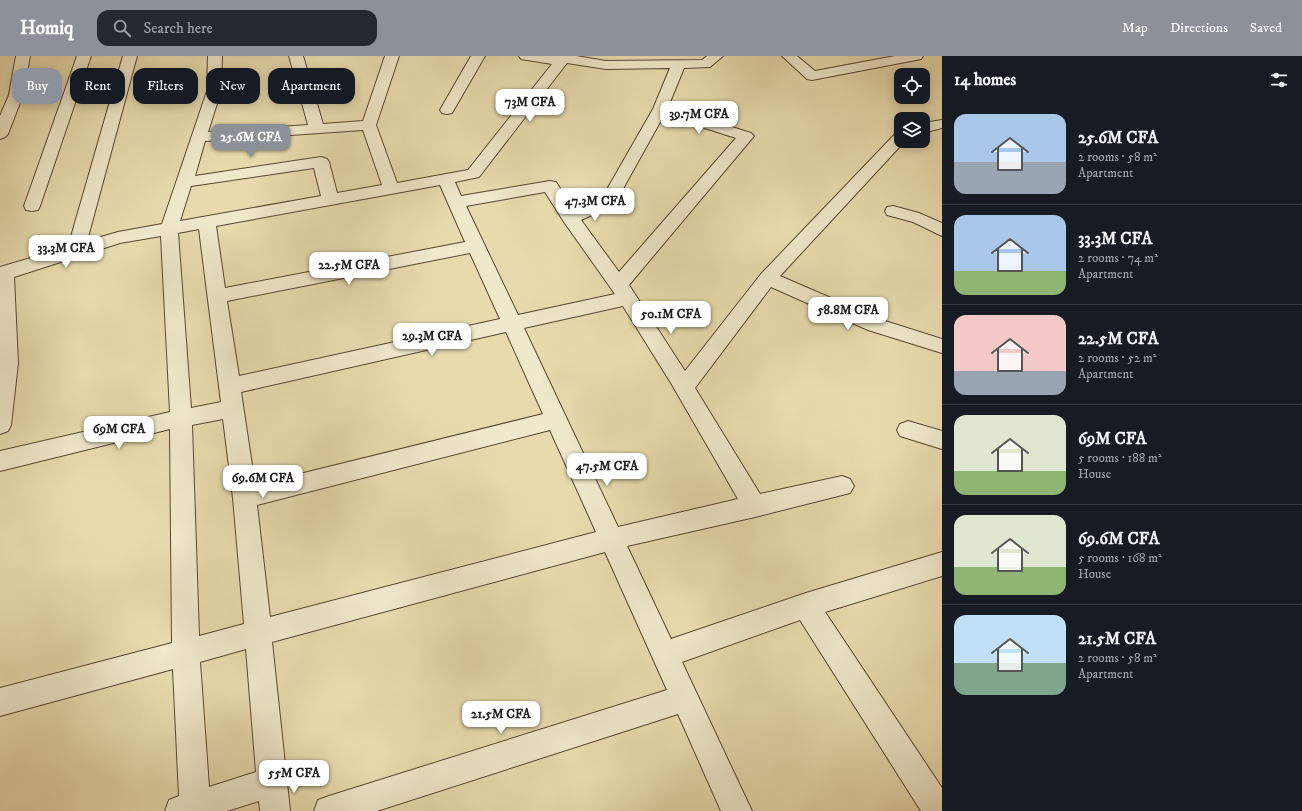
<!DOCTYPE html>
<meta charset="utf-8">
<style>
:root{--surface:#171b24;--page:#242831;--text:#f1f3f6;--muted:#9ea1a6;--line:#363941;--accent:#8c9099}
body{margin:0;font-family:"IM FELL DW Pica",serif;background:var(--page);color:var(--text);height:100vh;display:flex;flex-direction:column;font-size:15px;white-space:nowrap}
*{box-sizing:border-box;margin:0}
p{font-size:13px;color:var(--muted)}
.icon{flex:none;width:22px;height:22px;fill:none;stroke:currentColor;stroke-width:2;stroke-linecap:round;stroke-linejoin:round}
.map{position:relative;flex:1;overflow:hidden}
.side{display:flex;flex-direction:column;background:var(--surface);width:360px}
.side>*{flex:none}
.guide{position:absolute;left:12px;top:12px;width:380px;height:36px;display:flex;gap:8px}
.buttons{position:absolute;left:894px;top:12px;display:grid;gap:8px}
.buttons a{display:grid;place-items:center;width:36px;height:36px;border-radius:8px;background:var(--surface);box-shadow:0 2px 10px #0003;font-size:20px}
.price{position:absolute;translate:-50% -34px;padding:0 9px;border-radius:8px;background:#fff;color:#222;font-size:13px;line-height:26px;filter:drop-shadow(0 1px 2px #0008)}
.price::after{content:'';position:absolute;left:50%;top:24px;width:12px;height:9px;margin-left:-6px;background:inherit;clip-path:polygon(0 0,100% 0,50% 100%)}
.price.on{background:var(--accent);color:#fff}
ul{padding:0;list-style:none}
li{display:flex;align-items:center;gap:12px;height:100px;padding:0 12px}
li+li{border-top:1px solid var(--line)}
li span{display:grid;place-items:center;flex:none;width:112px;height:80px;border-radius:12px;color:#555}
li>.icon{margin-inline-start:auto}
span .icon{width:48px;height:48px;fill:#fffc;stroke-width:1}
li b{font-size:17px}
h2{display:flex;justify-content:space-between;align-items:center;height:48px;padding:0 12px;font-size:17px}
.chip{padding:0 14px;border-radius:12px;background:var(--surface);box-shadow:0 2px 10px #0003;font-size:14px;line-height:36px}
.chip.on{background:var(--accent);color:#fff}
header{display:flex;align-items:center;gap:24px;box-sizing:border-box;height:56px;padding:0 20px;background:var(--accent);color:#fff}
header strong{font-size:19px}
nav{display:flex;gap:22px;margin-inline-start:auto;font-size:14px}
.search{width:280px;height:36px;background:var(--page);display:flex;align-items:center;gap:10px;box-sizing:border-box;padding:0 14px;border-radius:12px;color:var(--muted);font-size:15px}
main{display:flex;flex:1;min-height:0}
.map>svg:first-child{display:block}
.lines{fill:none;stroke-linecap:round;stroke-linejoin:round}
.minor-casing{stroke:#594734;stroke-width:2}
.minor{fill:#efe8ca;fill-rule:evenodd}
</style>
<header>
<strong>Homiq</strong>
<div class="search"><svg class="icon" aria-label="search" viewBox="0 0 24 24"><circle cx="10" cy="10" r="6"/><path d="M15 15l6 6"/></svg>Search here</div>
<nav><a>Map</a><a>Directions</a><a>Saved</a></nav>
</header>
<main>
<div class="map">
<svg width="942" height="755" viewBox="0 0 942 755">
<rect width="100%" height="100%" fill="#e7dbad"/>
<filter id="stains"><feTurbulence type="fractalNoise" baseFrequency=".005" numOctaves="4"/><feColorMatrix values="0 0 0 0 .2 0 0 0 0 .09 0 0 0 0 .02 0 0 0 .5 -.17"/></filter>
<radialGradient id="worn" r=".72"><stop offset=".6" stop-color="#630" stop-opacity="0"/><stop offset="1" stop-color="#630" stop-opacity=".3"/></radialGradient>
<g class="lines">
<defs>
<g id="minor">
<path d="M16,0H30L23,39L8,78L5,81L0,83V60L9,39Z"/>
<path d="M77,0H91L40,150L38,154L32,155L26,154L24,150Z"/>
<path d="M123,0H137L87,185L118,176L162,168L207,35L208,0H222L221,35L208,76L308,69L289,0H303L323,68L363,65L385,0H399L376,69L397,127L468,114L552,8L521,3L519,0H576L606,5L702,4L707,0H723L710,11L684,12L668,51L751,77L754,80L629,229L685,315L761,218L896,77L901,75V85H905L780,220L882,264L942,283V297L868,274L771,231L695,332L760,438L842,420L850,423L854,430L850,437L755,461L627,490L671,583L806,537L942,496V520L825,556L942,732V755H921L800,564L682,606L752,755H721L678,658L377,755H314L318,744L329,740L667,634L605,496L272,586L290,755H260L259,745L227,755H165L169,744L179,740L173,613L0,660V632L172,587L170,373L0,415V395L170,356L161,180L120,187L14,221L18,307L11,369L8,375L0,378V211L68,191ZM567,7L606,13L670,12L653,53L602,142L574,154L556,126L550,125L461,140L455,126L479,121ZM664,59L736,82L619,216L581,164L614,149ZM363,74L382,129L337,137L329,106L327,103L321,101L195,120L205,85ZM314,112L321,140L180,165L191,130ZM440,129L465,186L225,232L216,170ZM545,136L564,166L615,238L518,259L466,150ZM199,173L221,346L191,352L178,177ZM470,197L500,263L239,320L227,245ZM623,250L671,327L738,443L618,471L524,272ZM506,276L543,358L255,429L241,336ZM223,363L233,442L244,568L199,580L192,369ZM550,374L596,476L270,561L257,449ZM246,593L256,716L209,731L200,606Z"/>
<path d="M471,0H485L452,57L447,58L442,57L440,54Z"/>
<path d="M782,0H797L815,15L895,0H923L921,3L916,4L812,24L807,23Z"/>
<path d="M942,64V72L923,77V67Z"/>
<path d="M893,150L919,157L942,167V180L913,166L887,159L885,155L887,151Z"/>
<path d="M908,365L942,375V393L900,380L897,374L900,368Z"/>
</g>
</defs>
<!-- minor casing -->
<use href="#minor" class="minor-casing"/>
<!-- minor -->
<use href="#minor" class="minor"/>
</g>
<rect width="100%" height="100%" filter="url(#stains)"/>
<rect width="100%" height="100%" fill="url(#worn)"/>
</svg>
<div class="buttons">
<a><svg class="icon" aria-label="locate" viewBox="0 0 24 24"><circle cx="12" cy="12" r="6"/><path d="M12 2v4M12 18v4M2 12h4M18 12h4"/></svg></a>
<a><svg class="icon" aria-label="layers" viewBox="0 0 24 24"><path d="M12 4l9 5-9 5-9-5zM3 14l9 5 9-5"/></svg></a>
</div>
<b class="price" style="left:530px;top:67px">73M CFA</b>
<b class="price" style="left:699px;top:79px">39.7M CFA</b>
<b class="price on" style="left:251px;top:102px">25.6M CFA</b>
<b class="price" style="left:595px;top:166px">47.3M CFA</b>
<b class="price" style="left:66px;top:213px">33.3M CFA</b>
<b class="price" style="left:349px;top:230px">22.5M CFA</b>
<b class="price" style="left:848px;top:275px">58.8M CFA</b>
<b class="price" style="left:671px;top:279px">50.1M CFA</b>
<b class="price" style="left:432px;top:301px">29.3M CFA</b>
<b class="price" style="left:119px;top:394px">69M CFA</b>
<b class="price" style="left:607px;top:431px">47.5M CFA</b>
<b class="price" style="left:263px;top:443px">69.6M CFA</b>
<b class="price" style="left:501px;top:679px">21.5M CFA</b>
<b class="price" style="left:294px;top:738px">55M CFA</b>
<div class="guide">
<a class="chip on">Buy</a>
<a class="chip">Rent</a>
<a class="chip">Filters</a>
<a class="chip">New</a>
<a class="chip">Apartment</a>
</div>
</div>
<section class="side">
<h2>14 homes<svg class="icon" aria-label="filters" viewBox="0 0 24 24"><path d="M4 7h16M4 17h16"/><circle cx="9" cy="7" r="2"/><circle cx="15" cy="17" r="2"/></svg></h2>
<ul>
<li><span style="background:linear-gradient(#a9c7e8 60%,#9aa5b1 0)"><svg class="icon" aria-label="home" viewBox="0 0 24 24"><path d="M3 11l9-7 9 7M6 9v11h12V9"/></svg></span><div><b>25.6M CFA</b><p>2 rooms · 58 m²</p><p>Apartment</p></div></li>
<li><span style="background:linear-gradient(#a9c7e8 70%,#8fb573 0)"><svg class="icon" aria-label="home" viewBox="0 0 24 24"><path d="M3 11l9-7 9 7M6 9v11h12V9"/></svg></span><div><b>33.3M CFA</b><p>2 rooms · 74 m²</p><p>Apartment</p></div></li>
<li><span style="background:linear-gradient(#f6c9c9 70%,#9aa5b1 0)"><svg class="icon" aria-label="home" viewBox="0 0 24 24"><path d="M3 11l9-7 9 7M6 9v11h12V9"/></svg></span><div><b>22.5M CFA</b><p>2 rooms · 52 m²</p><p>Apartment</p></div></li>
<li><span style="background:linear-gradient(#dfe7d0 70%,#8fb573 0)"><svg class="icon" aria-label="home" viewBox="0 0 24 24"><path d="M3 11l9-7 9 7M6 9v11h12V9"/></svg></span><div><b>69M CFA</b><p>5 rooms · 188 m²</p><p>House</p></div></li>
<li><span style="background:linear-gradient(#dfe7d0 65%,#8fb573 0)"><svg class="icon" aria-label="home" viewBox="0 0 24 24"><path d="M3 11l9-7 9 7M6 9v11h12V9"/></svg></span><div><b>69.6M CFA</b><p>5 rooms · 168 m²</p><p>House</p></div></li>
<li><span style="background:linear-gradient(#bfe0f5 60%,#7fa58c 0)"><svg class="icon" aria-label="home" viewBox="0 0 24 24"><path d="M3 11l9-7 9 7M6 9v11h12V9"/></svg></span><div><b>21.5M CFA</b><p>2 rooms · 58 m²</p><p>Apartment</p></div></li>
</ul>
</section>
</main>
